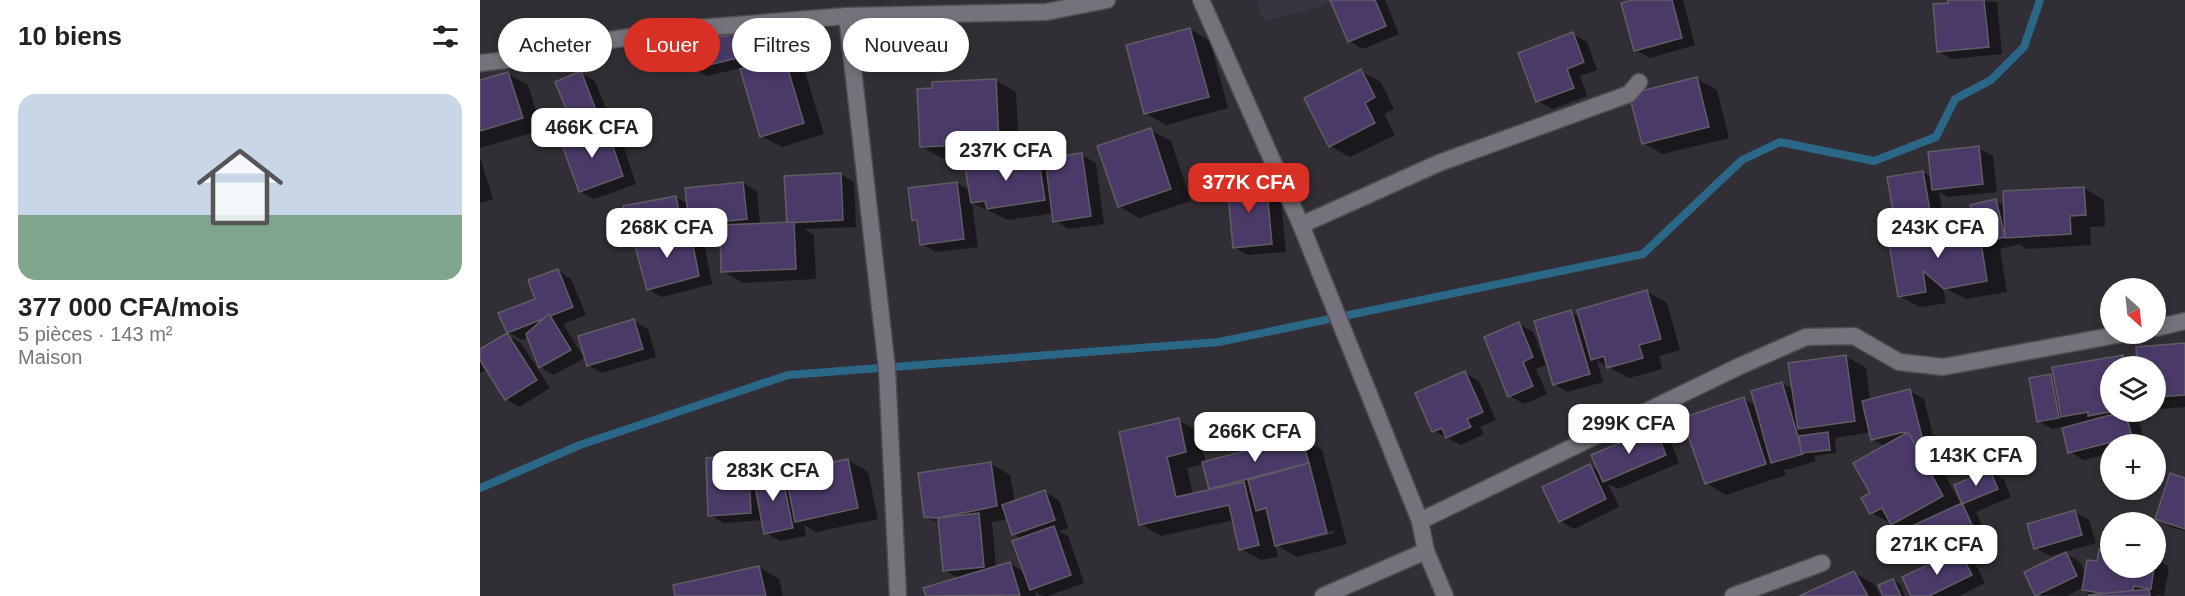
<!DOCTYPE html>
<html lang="fr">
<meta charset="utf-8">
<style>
:root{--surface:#fff;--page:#f2f2f2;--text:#222;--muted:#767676;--line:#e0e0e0;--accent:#d93025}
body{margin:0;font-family:Helvetica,sans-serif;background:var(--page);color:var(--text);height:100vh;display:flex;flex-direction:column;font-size:22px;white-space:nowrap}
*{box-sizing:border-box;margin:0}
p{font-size:20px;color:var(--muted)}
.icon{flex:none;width:33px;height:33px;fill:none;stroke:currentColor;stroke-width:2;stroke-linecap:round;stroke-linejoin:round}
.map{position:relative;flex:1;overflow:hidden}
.details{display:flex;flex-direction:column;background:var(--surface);width:480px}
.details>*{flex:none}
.hud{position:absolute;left:18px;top:18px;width:570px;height:54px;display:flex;gap:12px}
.needle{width:39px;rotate:153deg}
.buttons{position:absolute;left:1620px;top:278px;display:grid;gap:12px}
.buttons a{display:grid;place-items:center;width:66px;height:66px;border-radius:50%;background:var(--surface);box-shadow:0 3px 9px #0003;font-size:30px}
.price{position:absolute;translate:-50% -51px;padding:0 14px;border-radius:12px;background:#fff;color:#222;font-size:20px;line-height:39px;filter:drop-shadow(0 2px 3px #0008)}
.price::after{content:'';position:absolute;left:50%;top:36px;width:18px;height:14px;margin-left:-9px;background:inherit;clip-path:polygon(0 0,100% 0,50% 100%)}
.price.on{background:var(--accent);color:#fff}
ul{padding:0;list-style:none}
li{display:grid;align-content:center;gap:12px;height:318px;padding:0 18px}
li+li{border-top:2px solid var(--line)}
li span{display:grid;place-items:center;height:186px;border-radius:18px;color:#555}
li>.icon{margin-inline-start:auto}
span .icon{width:108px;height:108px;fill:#fffc;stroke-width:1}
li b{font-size:26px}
h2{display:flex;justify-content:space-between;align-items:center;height:72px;padding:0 18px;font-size:26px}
.chip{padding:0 21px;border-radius:27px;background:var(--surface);box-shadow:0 3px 9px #0003;font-size:21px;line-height:54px}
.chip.on{background:var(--accent);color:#fff}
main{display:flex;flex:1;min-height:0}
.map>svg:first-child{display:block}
.built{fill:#383441}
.shadow{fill:#0007;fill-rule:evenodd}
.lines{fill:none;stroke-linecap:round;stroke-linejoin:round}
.stream{stroke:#2b6887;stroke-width:8}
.building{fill:#4b3a68;stroke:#605d65;stroke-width:1.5}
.minor-casing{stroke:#4e4c52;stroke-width:19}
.minor{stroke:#75727b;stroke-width:16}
</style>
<main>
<section class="details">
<h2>10 biens<svg class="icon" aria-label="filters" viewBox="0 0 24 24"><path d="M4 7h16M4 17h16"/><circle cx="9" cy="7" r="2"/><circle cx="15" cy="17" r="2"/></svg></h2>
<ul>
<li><span style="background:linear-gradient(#c9d6e8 65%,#7fa58c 0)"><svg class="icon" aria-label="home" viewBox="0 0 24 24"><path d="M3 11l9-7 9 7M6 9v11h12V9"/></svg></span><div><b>377 000 CFA/mois</b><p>5 pièces · 143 m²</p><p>Maison</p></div></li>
</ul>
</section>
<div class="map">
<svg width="1705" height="596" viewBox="0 0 1705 596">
<rect width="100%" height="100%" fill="#312e35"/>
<!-- built -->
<path class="built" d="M776,0H865L784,21Z"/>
<!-- shadow -->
<g class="shadow">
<path d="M852,0H905L919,34L883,49L869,41Z"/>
<path d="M1157,0H1203L1215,45L1170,58L1156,50Z"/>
<path d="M1470,0L1517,2L1522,54L1472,59L1458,51Z"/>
<path d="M710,29L730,41L748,108L686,125L665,113Z"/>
<path d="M264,33L279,41L283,64L304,57L324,69L344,134L302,147L281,136L261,68L227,76L213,68Z"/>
<path d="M1093,34L1107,42L1117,70L1100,76L1107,96L1072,109L1058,101Z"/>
<path d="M880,71L901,82L914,109L904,114L915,135L870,157L850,146Z"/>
<path d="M101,73L115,81L133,126L127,128L140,136L156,184L114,199L100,191L107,134L95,127Z"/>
<path d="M28,74L48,85L62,130L0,148V82Z"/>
<path d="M1217,79L1237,90L1249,138L1183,154L1163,143Z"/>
<path d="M515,80L536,92L539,153L511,155L503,150L483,151L484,157L462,158L442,147Z"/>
<path d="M671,130L691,141L711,201L659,218L639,206Z"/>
<path d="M1499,148L1513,156L1517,192L1468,197L1459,192L1464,224L1430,230L1416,222L1443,172L1453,178Z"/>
<path d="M602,155L616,163L624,224L589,229L575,221L574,213L528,220L492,203L498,247L456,252L442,244L439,223L433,219L477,183L490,191L558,157L567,162Z"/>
<path d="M0,157L13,199L0,203Z"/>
<path d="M360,174L374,182L376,227L324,229L334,235L336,279L263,283L243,271L241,231L222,233L232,284L182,297L168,289L158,243L151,239L196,197L208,204L263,183L277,191L280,225L308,224Z"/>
<path d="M786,180L800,189L806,252L768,255L754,247L749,184Z"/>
<path d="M1604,188L1624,200L1625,226L1610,227L1611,245L1547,249L1539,244L1520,249L1527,292L1486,299L1463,287L1466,303L1440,307L1419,296L1410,239L1496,225L1515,201L1525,206Z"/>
<path d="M77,270L91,279L106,315L83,324L104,358L74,375L60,367L49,337L42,340L28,332L57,300Z"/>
<path d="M1166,291L1187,303L1200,350L1179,356L1182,369L1149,378L1117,361L1123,382L1088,392L1074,384L1091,312L1100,318Z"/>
<path d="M154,321L168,329L176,357L122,373L108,365Z"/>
<path d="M1039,324L1053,332L1066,365L1056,369L1067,394L1044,404L1030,396Z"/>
<path d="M27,335L41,343L70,388L40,407L26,399L2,360L0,361L5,371L0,373V350Z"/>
<path d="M1705,345V407L1681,409L1676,406V366H1630V411H1670L1671,419L1659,421L1665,444H1630V453L1604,460L1590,452L1583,427L1572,429L1558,421L1571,376L1575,378L1642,356L1659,366Z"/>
<path d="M1365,356L1386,368L1390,400L1430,391L1444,399L1458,457H1455L1483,508L1485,507L1476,486L1510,472L1524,480L1531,497L1496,512L1505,533L1449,559L1435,551L1425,531L1392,513L1383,499L1392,494L1405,446L1392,439L1391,432L1355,438L1356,453L1334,456L1336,461L1306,470L1303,468L1306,475L1246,495L1226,483L1264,399L1276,406L1302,383L1314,390Z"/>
<path d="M985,373L999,381L1016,420L1000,427L1004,434L981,445L954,431Z"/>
<path d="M698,420L719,432L726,463L821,438L842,450L867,544L817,557L795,544L798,557L781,560L761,549L754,520L681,536L661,524ZM724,464L731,491L713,495L707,468ZM854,530L855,533L811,544V541Z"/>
<path d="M1175,429L1189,437L1199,463L1138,489L1128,484L1139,507L1094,529L1080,521L1110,466L1120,472Z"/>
<path d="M268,457L282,465V475L301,471L305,473L368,460L388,472L398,519L336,532L324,525L326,536L300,541L286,533L283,520L244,523L230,515Z"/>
<path d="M510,463L530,475L535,502L565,492L579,500L588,528L579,531L588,536L604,583L568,596H563L555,591L556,596H447L445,589L479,579L465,570L460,524L445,516ZM528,519L533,534L542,539L545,572L530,564L516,568L512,522Z"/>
<path d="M1705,479V531L1691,527L1677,519Z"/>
<path d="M1595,512L1609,520L1616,543L1570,556L1556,548Z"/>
<path d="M1621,550L1630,552V567H1676V559L1689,567L1684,596L1675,594L1678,596H1613L1603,590L1604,587L1588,595L1590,596L1557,595L1586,554L1600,562L1606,575L1618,563Z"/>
<path d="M1479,551L1493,559L1505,583L1479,596H1432Z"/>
<path d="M279,567L299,579L303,596H197Z"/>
<path d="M1374,573L1394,584L1401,596H1322Z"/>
<path d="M1413,580L1420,584L1425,596H1405Z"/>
</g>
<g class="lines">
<!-- stream -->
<path class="stream" d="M0,488L100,445L308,375L739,342L1163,254L1262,160L1300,142L1394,161L1456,137L1475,99L1511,80L1544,47L1560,0"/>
</g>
<!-- building -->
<g class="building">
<path d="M850,0H895L906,26L868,42Z"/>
<path d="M1152,0H1192L1202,38L1154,51L1141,3Z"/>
<path d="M1468,0H1504L1509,47L1457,52L1453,4L1468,3Z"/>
<path d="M710,28L729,97L664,114L646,45Z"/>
<path d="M265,31L270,55L212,69L206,45Z"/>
<path d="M1093,32L1104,62L1087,69L1094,88L1056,102L1038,53Z"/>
<path d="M304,56L324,123L280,137L260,69Z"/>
<path d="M881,69L895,97L885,103L895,123L849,147L824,98Z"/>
<path d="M101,71L119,118L94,128L75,82Z"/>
<path d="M28,72L43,118L0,131V80Z"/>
<path d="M1217,77L1229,127L1162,144L1149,94Z"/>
<path d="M516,79L519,142L489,144V138L464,140V146L440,147L437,89L452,88V82Z"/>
<path d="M126,126L143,176L99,192L81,142Z"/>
<path d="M671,128L691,189L638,207L617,146Z"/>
<path d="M1499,146L1503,184L1452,190L1448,152Z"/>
<path d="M602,153L611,216L573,222L565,158Z"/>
<path d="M558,155L565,200L507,209L505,201L491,203L485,167Z"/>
<path d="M1443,171L1451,217L1415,223L1407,177Z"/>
<path d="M361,173L363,220L307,223L304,176Z"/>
<path d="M786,179L792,244L753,248L747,183Z"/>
<path d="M263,182L267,219L209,225L205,188Z"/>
<path d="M477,182L484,239L440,245L437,220H432L428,188Z"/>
<path d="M1604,187L1606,215L1590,216L1591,234L1525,238L1523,191Z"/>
<path d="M196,196L202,230L149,240L143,206Z"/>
<path d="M1516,199L1525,237L1499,244L1490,205Z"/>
<path d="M314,222L316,269L241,272L240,225Z"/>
<path d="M1498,223L1507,281L1464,289L1443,271L1446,292L1418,297L1408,238Z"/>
<path d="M209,225L219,276L167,290L154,243L202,230Z"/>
<path d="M78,269L93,307L27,333L18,313L55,299L48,280Z"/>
<path d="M1167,290L1181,339L1159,345L1163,358L1127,368L1124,356L1111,360L1097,310Z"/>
<path d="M1091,310L1110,374L1073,385L1054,321Z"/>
<path d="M69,314L91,350L59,368L46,334Z"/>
<path d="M154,319L163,349L107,366L98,336Z"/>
<path d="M1039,322L1053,357L1043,362L1053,386L1028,397L1004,337Z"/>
<path d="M27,333L57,380L25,400L0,360V349Z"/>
<path d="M1705,343V395L1676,397V366H1657L1656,347Z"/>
<path d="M1366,355L1375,421L1318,429L1308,363Z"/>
<path d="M1643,355L1644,366H1630V411H1634L1608,416V412L1581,417L1572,367Z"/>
<path d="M985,371L1003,412L987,419L991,427L966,438L962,428L952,432L935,393Z"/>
<path d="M1571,374L1579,418L1557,422L1549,378Z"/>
<path d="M1302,382L1323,454L1291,463L1271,391Z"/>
<path d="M1430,389L1445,449L1429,453L1424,432L1391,440L1382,401Z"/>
<path d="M1264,397L1286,464L1225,484L1202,418Z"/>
<path d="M1645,411L1652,437L1588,453L1582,428Z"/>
<path d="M699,418L706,452L687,457L696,497L764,482L779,545L759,550L749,505L659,525L639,432Z"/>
<path d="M1175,428L1186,455L1123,482L1111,455Z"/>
<path d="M1348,432L1350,450L1321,453L1319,436Z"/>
<path d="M1428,432L1463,496L1411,525L1402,508L1390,514L1381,498L1390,493L1373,463Z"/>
<path d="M821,437L829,463L729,489L722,462Z"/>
<path d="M268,455L271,513L228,516L226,458Z"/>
<path d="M368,459L378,508L315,522L305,472Z"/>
<path d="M511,462L517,506L458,518L444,517L438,473Z"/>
<path d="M829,463L847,533L795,546L786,508L776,511L768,480Z"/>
<path d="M1110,464L1126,499L1079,522L1062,487Z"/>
<path d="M301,470L313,528L284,534L273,476Z"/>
<path d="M1510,470L1518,489L1482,504L1474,485Z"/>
<path d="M1690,473L1705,478V529L1675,519Z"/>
<path d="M565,490L575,520L532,535L522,505Z"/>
<path d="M1482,503L1492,525L1433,552L1423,530Z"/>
<path d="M1595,510L1602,535L1554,549L1547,524Z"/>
<path d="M499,513L504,567L463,571L458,518Z"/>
<path d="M574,526L591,575L550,590L532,541Z"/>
<path d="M1619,549L1630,550V567H1674L1671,589L1654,586L1652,596H1637L1602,590L1607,560L1617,561Z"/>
<path d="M1479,550L1492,575L1449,596H1431L1422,577Z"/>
<path d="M1586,552L1597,576L1555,596L1544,572Z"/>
<path d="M530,562L540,595L446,596L443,588Z"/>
<path d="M279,566L286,596H195L193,585Z"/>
<path d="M1374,571L1388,596H1319Z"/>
<path d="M1413,579L1421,596H1403L1398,585Z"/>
<path d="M1669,589L1670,596H1609V595Z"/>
</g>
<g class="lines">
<defs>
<g id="minor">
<path d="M721,0L821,225L940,521L946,551L965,596"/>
<path d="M367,16L407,369L418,596"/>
<path d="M0,63L69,55L95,45L206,29L367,16L566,12L627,0"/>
<path d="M821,225L959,163L1149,94L1159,82"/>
<path d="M1676,328L1705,321"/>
<path d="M940,521L1260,366L1326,337L1374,336L1419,362L1463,367L1647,333"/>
<path d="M843,596L946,551"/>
<path d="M1253,596L1342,563"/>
</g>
</defs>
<!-- minor casing -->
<use href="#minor" class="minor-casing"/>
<!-- minor -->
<use href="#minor" class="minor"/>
</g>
</svg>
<div class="buttons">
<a><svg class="needle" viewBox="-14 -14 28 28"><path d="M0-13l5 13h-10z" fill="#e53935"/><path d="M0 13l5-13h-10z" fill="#767676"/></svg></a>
<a><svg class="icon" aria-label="layers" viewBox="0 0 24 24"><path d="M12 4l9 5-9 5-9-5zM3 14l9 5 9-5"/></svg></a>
<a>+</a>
<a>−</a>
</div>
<b class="price" style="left:112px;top:159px">466K CFA</b>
<b class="price" style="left:526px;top:182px">237K CFA</b>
<b class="price on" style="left:769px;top:214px">377K CFA</b>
<b class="price" style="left:187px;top:259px">268K CFA</b>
<b class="price" style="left:1458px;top:259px">243K CFA</b>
<b class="price" style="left:1149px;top:455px">299K CFA</b>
<b class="price" style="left:775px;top:463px">266K CFA</b>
<b class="price" style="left:1496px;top:487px">143K CFA</b>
<b class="price" style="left:293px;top:502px">283K CFA</b>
<b class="price" style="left:1457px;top:576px">271K CFA</b>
<div class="hud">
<a class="chip">Acheter</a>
<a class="chip on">Louer</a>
<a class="chip">Filtres</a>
<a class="chip">Nouveau</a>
</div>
</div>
</main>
